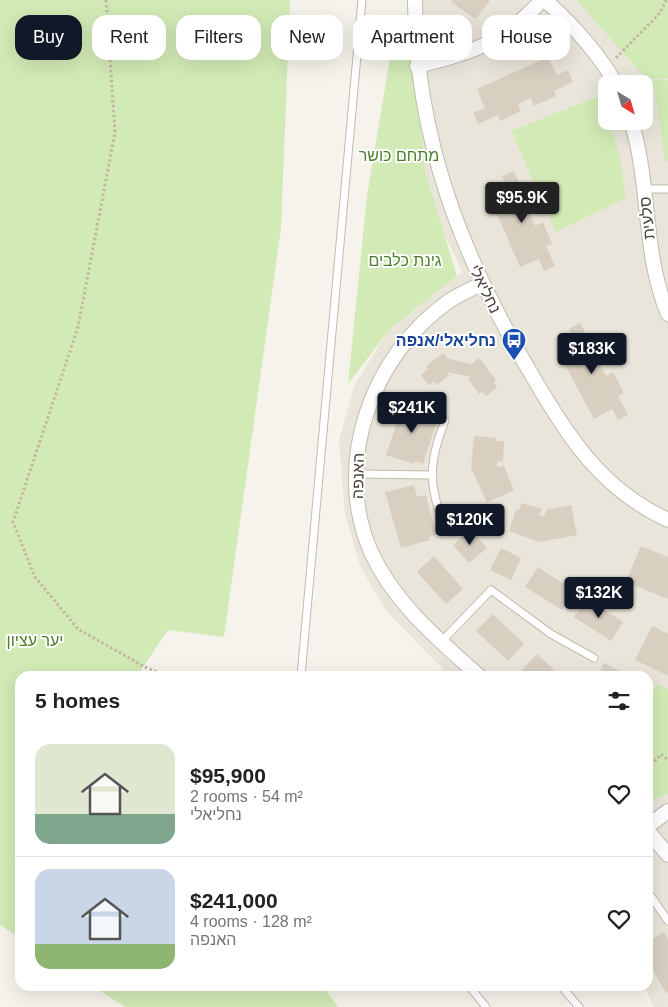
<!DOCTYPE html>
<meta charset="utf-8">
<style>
:root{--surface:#fff;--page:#f6f6f6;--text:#202124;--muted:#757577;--line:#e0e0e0;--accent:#111827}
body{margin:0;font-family:Helvetica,"Noto Sans Hebrew",sans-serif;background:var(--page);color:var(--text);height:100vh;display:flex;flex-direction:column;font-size:19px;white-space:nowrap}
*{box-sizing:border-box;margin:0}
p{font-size:16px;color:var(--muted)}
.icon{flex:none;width:28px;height:28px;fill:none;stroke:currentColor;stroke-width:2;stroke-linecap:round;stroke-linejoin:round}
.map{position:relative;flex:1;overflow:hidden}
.details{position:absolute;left:15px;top:671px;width:638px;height:320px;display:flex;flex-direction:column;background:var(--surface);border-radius:15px;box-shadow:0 5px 20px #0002}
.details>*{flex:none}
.hud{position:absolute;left:15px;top:15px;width:639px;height:45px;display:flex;gap:10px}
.needle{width:32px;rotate:143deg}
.fabs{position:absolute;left:598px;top:75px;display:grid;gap:10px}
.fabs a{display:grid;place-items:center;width:55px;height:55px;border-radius:10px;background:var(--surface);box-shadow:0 5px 20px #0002;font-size:25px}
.price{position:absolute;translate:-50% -42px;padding:0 11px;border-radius:5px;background:var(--accent);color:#fff;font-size:16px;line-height:32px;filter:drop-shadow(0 1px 2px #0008)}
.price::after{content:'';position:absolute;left:50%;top:30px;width:15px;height:11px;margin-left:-8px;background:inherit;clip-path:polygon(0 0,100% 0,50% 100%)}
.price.on{background:#222;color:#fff}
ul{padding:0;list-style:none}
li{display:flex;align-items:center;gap:15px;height:125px;padding:0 20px}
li+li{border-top:1px solid var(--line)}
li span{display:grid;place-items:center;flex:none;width:140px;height:100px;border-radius:15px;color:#555}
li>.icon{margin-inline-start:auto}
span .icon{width:60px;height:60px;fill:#fffc;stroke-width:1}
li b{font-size:21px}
h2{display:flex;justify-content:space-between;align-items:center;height:60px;padding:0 20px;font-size:21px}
.chip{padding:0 18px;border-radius:15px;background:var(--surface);box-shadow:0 5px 20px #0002;font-size:18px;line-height:45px}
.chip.on{background:var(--accent);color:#fff}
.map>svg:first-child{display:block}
.residential{fill:#eae5da;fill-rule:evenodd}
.green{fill:#d2eab5}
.building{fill:#d8cfc1}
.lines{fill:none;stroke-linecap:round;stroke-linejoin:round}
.lane-casing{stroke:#c2bbae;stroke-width:9}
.street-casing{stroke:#c2bbae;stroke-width:16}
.path{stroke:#c4b79f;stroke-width:3;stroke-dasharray:2.5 2.5;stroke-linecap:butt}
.lane{stroke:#fff;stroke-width:7}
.street{stroke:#fff;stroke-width:14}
.labels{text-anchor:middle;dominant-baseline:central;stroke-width:4;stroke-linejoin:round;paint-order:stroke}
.park-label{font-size:16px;fill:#4a7f2a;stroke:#fff}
.street-label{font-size:16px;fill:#4b4439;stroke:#fff}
.transit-label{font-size:16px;font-weight:bold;fill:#164399;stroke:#fff;text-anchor:end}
</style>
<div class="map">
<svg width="668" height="1007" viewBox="0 0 668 1007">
<rect width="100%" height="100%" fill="#f6f3ec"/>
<!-- residential -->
<path class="residential" d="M412,0H668V1007H653L645,986H648V676H438L443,669L386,611L360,566L345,514L339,441L354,386L388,331L462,272L438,221L423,164ZM606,84H644V121H606Z"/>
<!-- green -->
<g class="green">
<path d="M0,0H290L281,228L224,637L168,630L137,676H20V938L0,925Z"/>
<path d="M576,0H668V79H647Z"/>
<path d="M396,22L412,23L425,171L457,276L388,331L348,384L367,196Z"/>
<path d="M649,80H668V161H665L655,92Z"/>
<path d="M599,96L606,113V121L610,122L620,159L626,198L556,232L511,131Z"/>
<path d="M658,684L668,690V794L650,801L648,800V696Z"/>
<path d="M93,986H323L338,1007H125Z"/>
</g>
<!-- building -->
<g class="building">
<path d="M452,0H490L476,19L452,3Z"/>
<path d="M548,57L557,75L568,70L573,82L554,91L556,96L534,106L531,98L518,104L521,111L500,121L498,115L478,124L473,113L485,108L477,89Z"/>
<path d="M514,171L522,191L528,188L537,210L530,213L535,226L543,222L552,244L546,246L555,266L544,271L539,259L520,267L489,196L507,187L502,176Z"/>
<path d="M580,323L590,342L595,339L607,360L600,364L606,376L613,372L624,393L618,396L628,415L618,420L612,409L594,419L557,350L575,340L569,329Z"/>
<path d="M443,353L449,359L471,364L479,358L496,380L493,382L497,387L486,396L482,392L479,394L468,379L471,377L446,372L449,375L437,385L434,382L429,385L421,375L428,369L426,366Z"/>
<path d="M404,401L431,409L427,421L436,424L423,464L415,461L414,464L386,455Z"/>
<path d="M474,436L496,438V441H504L503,462L497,461V467L504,466L514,490L487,503L471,468Z"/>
<path d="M414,485L417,497L426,495L436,535L429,537L430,540L401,548L385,492Z"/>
<path d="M522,503L542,509L539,515L544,517L546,510L571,505L577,535L539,542L509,531L516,510H519Z"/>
<path d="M471,529L487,548L469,563L453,545Z"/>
<path d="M641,546L668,557V599L626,582Z"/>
<path d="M501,548L521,558L511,580L490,570Z"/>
<path d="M434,556L463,589L446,604L417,572Z"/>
<path d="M538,567L574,591L562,610L525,587Z"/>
<path d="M587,598L623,622L611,641L574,617Z"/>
<path d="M493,614L524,644L508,661L476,631Z"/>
<path d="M652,626L668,634V676L635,660Z"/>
<path d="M537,654L560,676H526L521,671Z"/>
<path d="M604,663L629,676H598Z"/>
<path d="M664,932L668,939V992L666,993L648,962V942Z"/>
</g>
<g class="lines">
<defs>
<g id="lane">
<path d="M644,189H668"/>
<path d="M445,421C427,465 429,488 446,531"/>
<path d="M356,474L431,475"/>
<path d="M441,642L491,590L551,634L594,658"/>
<path d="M301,676L362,0"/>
<path d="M648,892L668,921"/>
<path d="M469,986L486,1007"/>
<path d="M561,986L579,1007"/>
</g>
<g id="street">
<path d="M415,0C415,139 463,259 533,377C569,438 601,489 668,520"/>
<path d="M545,0C573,25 597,51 616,84"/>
<path d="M417,66C473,52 502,44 542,0"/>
<path d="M631,121C651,184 642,252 668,314"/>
<path d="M479,676C439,640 394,603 371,552C332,463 372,355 449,301C459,294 471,289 482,284"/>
<path d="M648,826L668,811"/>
<path d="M648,831L668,855"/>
</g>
</defs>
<!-- lane casing -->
<use href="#lane" class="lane-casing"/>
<!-- street casing -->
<use href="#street" class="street-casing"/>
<!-- path -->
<g class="path">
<path d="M106,0L115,132L78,327L13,522L35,577L78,629L145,667L167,676"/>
<path d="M616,58L660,13L666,0"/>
<path d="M648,769L661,754L668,760"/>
</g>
<!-- lane -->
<use href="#lane" class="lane"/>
<!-- street -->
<use href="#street" class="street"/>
</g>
<!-- icons -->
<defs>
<symbol id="bus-pin" viewBox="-11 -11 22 30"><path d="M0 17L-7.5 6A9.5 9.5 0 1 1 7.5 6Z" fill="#1a4fb4" stroke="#fff"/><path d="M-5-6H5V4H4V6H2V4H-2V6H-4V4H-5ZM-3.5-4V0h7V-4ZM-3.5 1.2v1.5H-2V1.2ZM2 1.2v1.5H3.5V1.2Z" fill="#fff"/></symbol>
</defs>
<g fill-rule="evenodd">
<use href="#bus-pin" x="500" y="326" width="28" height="38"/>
</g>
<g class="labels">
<!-- park labels -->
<g class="park-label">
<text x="399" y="155">מתחם כושר</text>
<text x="405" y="260">גינת כלבים</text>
<text x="35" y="640">יער עציון</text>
</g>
<!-- street labels -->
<g class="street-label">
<text transform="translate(647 218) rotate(-96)">סלעית</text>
<text transform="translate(485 289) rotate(64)">נחליאלי</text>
<text transform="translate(358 476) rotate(-89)">האנפה</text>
</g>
<!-- transit labels -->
<g class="transit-label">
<text x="496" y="340">נחליאלי/אנפה</text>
</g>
</g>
</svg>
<div class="fabs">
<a><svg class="needle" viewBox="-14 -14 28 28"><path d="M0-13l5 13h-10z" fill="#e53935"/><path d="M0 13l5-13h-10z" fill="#757577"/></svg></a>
</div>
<b class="price on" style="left:522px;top:224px">$95.9K</b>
<b class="price" style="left:592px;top:375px">$183K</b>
<b class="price" style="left:412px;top:434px">$241K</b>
<b class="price" style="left:470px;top:546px">$120K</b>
<b class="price" style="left:599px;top:619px">$132K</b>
<div class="hud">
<a class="chip on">Buy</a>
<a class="chip">Rent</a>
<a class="chip">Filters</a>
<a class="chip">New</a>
<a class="chip">Apartment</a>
<a class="chip">House</a>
</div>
<section class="details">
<h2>5 homes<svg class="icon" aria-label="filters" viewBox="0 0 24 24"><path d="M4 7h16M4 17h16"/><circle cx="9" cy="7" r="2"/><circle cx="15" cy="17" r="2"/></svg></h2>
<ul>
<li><span style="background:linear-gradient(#dfe7d0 70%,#7fa58c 0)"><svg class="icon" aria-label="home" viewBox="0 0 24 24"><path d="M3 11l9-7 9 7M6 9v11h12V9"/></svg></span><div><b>$95,900</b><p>2 rooms · 54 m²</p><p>נחליאלי</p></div><svg class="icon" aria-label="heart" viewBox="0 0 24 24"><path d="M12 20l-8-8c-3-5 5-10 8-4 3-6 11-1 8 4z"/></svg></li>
<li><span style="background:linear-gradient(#c9d6e8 75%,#8fb573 0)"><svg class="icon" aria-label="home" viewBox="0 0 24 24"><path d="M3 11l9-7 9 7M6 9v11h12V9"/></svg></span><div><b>$241,000</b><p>4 rooms · 128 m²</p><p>האנפה</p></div><svg class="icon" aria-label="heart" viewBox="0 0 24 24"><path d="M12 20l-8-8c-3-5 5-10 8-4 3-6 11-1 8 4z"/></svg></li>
</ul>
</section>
</div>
